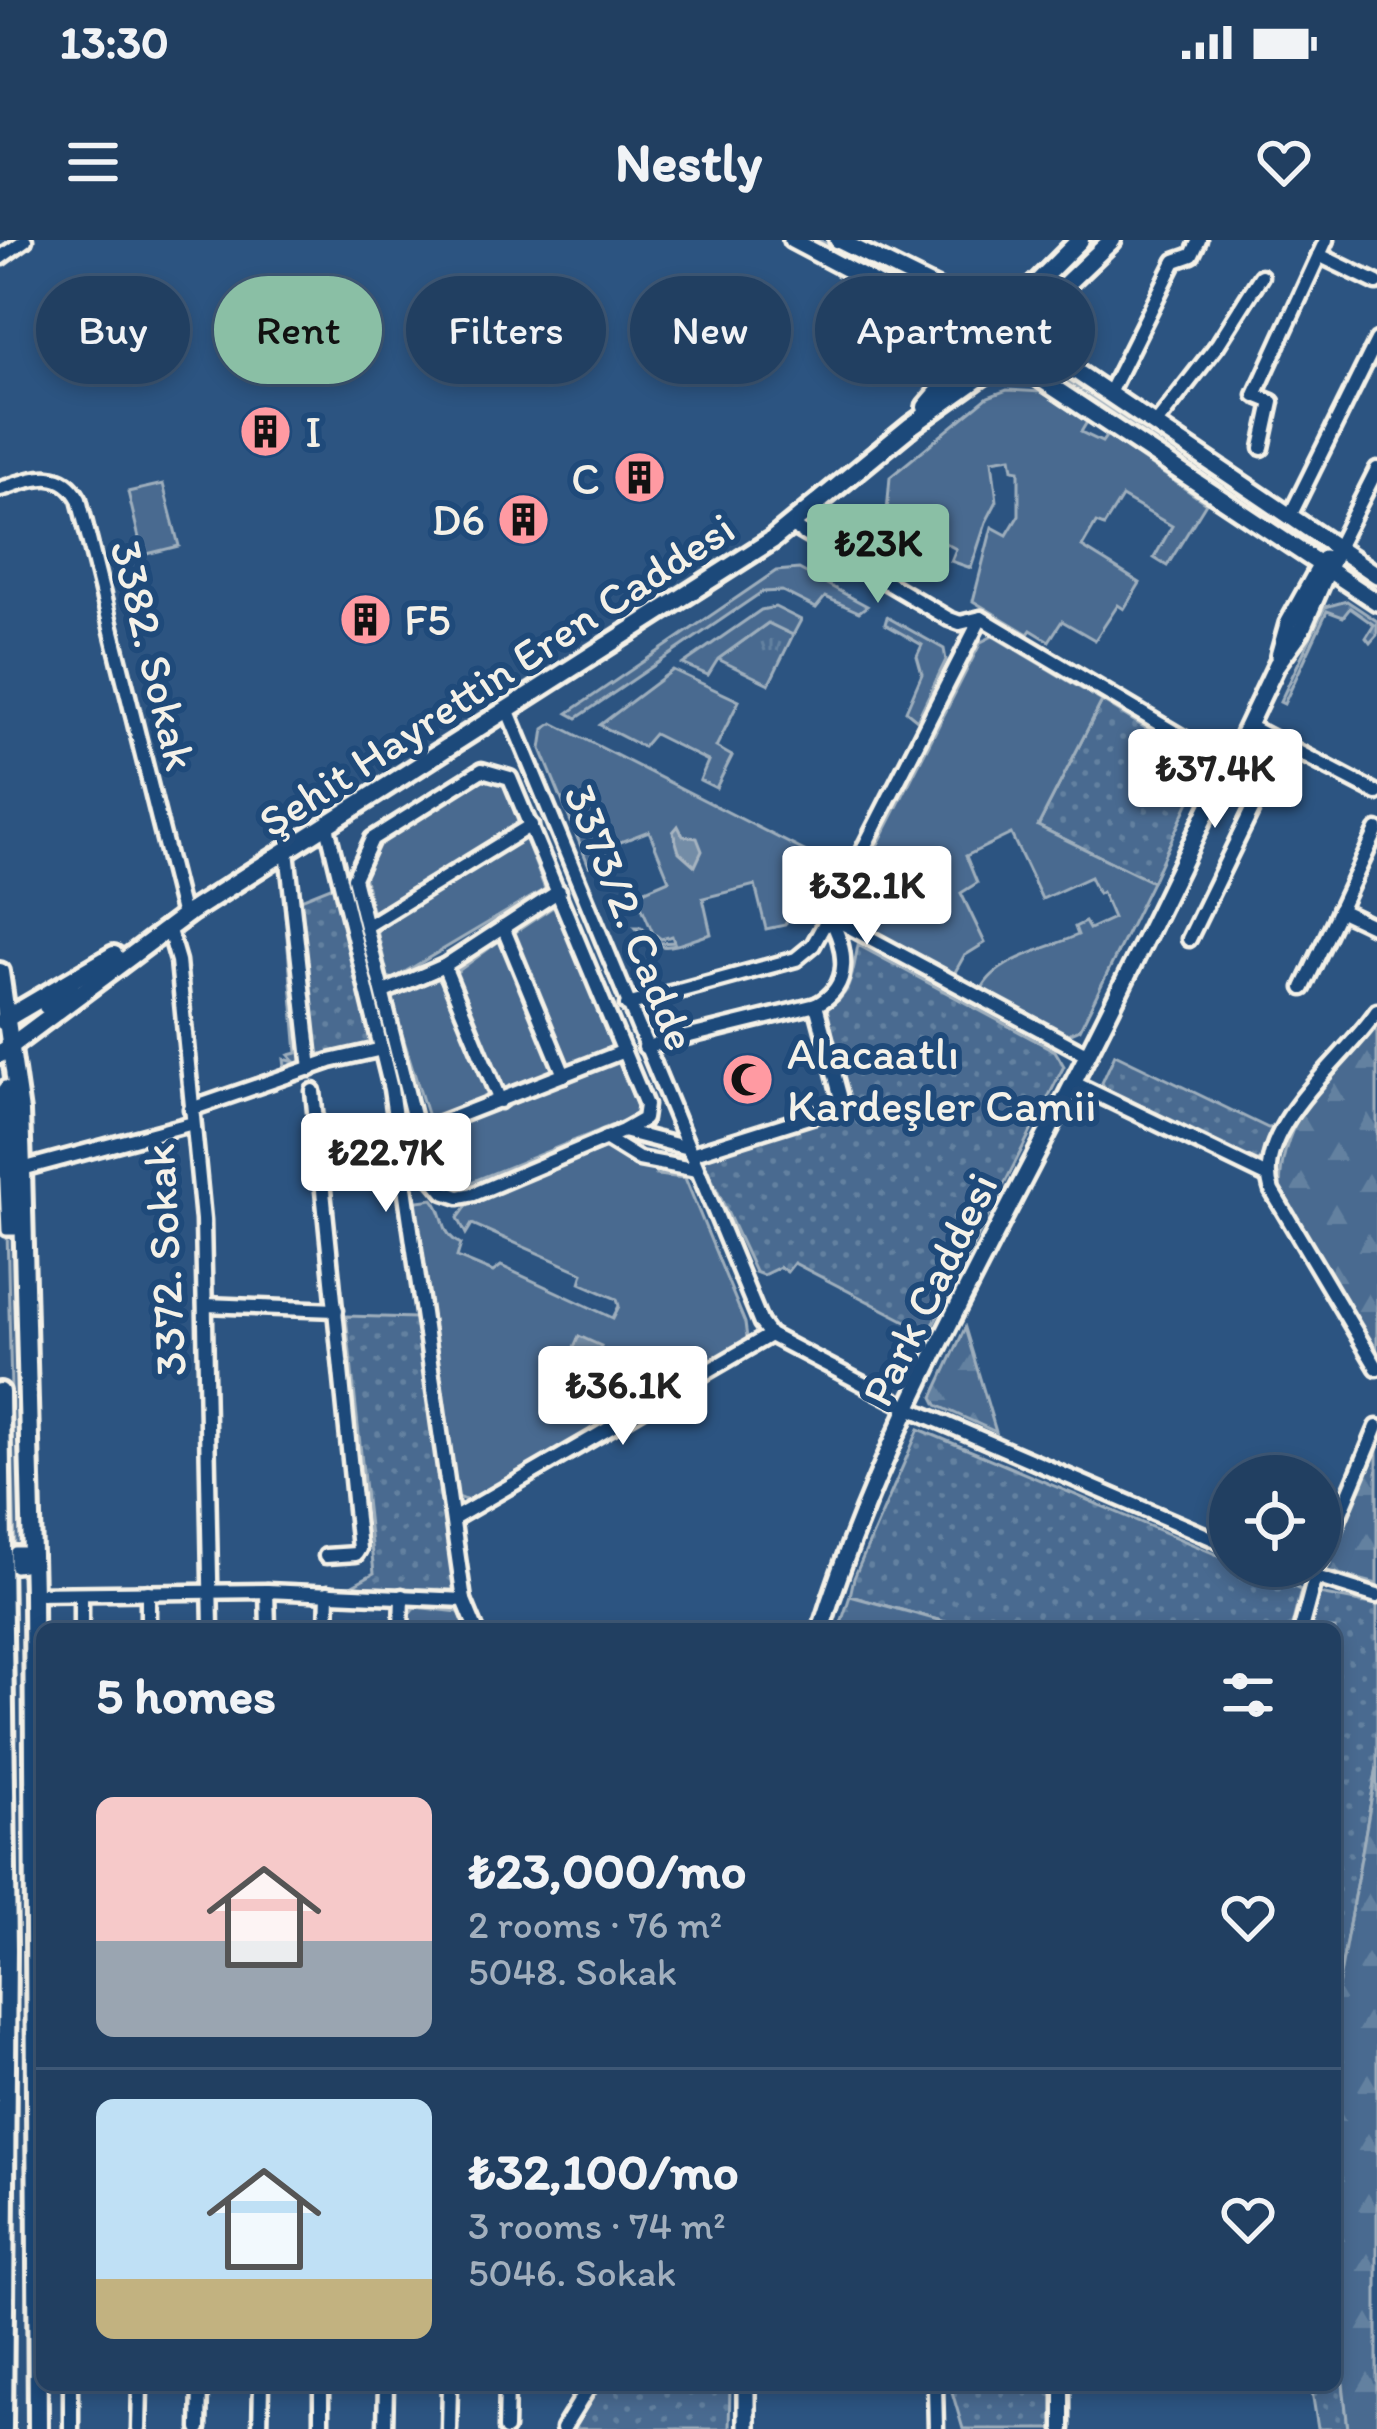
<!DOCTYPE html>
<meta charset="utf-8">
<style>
:root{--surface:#213f61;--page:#2d4a6a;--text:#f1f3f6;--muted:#a2afbd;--line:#3e5876;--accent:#8abfa5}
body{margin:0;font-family:Itim,sans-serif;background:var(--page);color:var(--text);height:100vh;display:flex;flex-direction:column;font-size:45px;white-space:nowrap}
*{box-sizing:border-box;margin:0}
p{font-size:39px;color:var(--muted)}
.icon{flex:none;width:66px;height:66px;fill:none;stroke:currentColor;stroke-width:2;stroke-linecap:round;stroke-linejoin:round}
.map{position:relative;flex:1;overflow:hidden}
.drawer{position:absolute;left:36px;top:1383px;width:1305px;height:768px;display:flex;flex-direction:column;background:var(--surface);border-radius:18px;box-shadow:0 6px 18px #0003,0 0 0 3px var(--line)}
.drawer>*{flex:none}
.hud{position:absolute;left:36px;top:36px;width:1305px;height:108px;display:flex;gap:24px}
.buttons{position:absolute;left:1209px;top:1215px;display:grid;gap:24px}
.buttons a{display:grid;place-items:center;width:132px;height:132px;border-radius:50%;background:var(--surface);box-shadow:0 6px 18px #0003,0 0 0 3px var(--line);font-size:60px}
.price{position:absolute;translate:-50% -102px;padding:0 27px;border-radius:12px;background:#fff;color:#222;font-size:39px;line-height:78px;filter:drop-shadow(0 3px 6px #0008)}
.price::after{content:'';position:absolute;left:50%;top:72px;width:36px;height:27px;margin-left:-18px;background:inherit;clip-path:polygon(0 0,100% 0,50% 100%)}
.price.on{background:var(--accent);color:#111}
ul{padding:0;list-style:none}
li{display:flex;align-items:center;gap:36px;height:300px;padding:0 60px}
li+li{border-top:3px solid var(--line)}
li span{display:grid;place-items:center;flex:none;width:336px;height:240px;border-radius:18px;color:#555}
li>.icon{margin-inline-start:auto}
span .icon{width:144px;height:144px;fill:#fffc;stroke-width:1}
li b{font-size:51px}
h2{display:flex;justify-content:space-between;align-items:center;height:144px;padding:0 60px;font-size:51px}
.chip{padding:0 42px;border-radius:54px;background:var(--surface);box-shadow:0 6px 18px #0003,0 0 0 3px var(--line);font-size:42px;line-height:108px}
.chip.on{background:var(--accent);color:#111}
.status{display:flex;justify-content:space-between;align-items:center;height:84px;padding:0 60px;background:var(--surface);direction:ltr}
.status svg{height:33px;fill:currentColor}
header{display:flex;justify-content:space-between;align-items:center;height:156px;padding:0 60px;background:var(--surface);font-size:54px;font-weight:700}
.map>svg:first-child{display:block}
.grass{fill:url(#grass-dots);stroke:#9eaebc;stroke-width:3}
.forest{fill:url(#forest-firs);stroke:#9eaebc;stroke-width:3}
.park{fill:url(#park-tufts);stroke:#9eaebc;stroke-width:3}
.garden{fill:#496b90;stroke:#9eaebc;stroke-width:3}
.water{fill:#738ca6;stroke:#a7b4c0;stroke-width:3}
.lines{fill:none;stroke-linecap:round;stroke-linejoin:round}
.pedestrian-casing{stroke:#f4f1e8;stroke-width:18}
.minor-casing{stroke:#f4f1e8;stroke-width:21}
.tertiary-casing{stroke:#f4f1e8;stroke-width:24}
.secondary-casing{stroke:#f4f1e8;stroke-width:26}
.pedestrian{stroke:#1f4a7a;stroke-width:9}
.minor{stroke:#1f4a7a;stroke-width:12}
.tertiary{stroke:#1f4a7a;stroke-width:15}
.secondary{stroke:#1f4a7a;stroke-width:16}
.labels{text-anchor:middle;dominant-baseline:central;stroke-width:12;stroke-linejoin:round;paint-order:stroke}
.poi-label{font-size:45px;fill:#f4f1e8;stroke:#1f4a7a;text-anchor:start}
.street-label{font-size:45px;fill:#f4f1e8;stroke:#1f4a7a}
</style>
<div class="status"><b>13:30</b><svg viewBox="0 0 49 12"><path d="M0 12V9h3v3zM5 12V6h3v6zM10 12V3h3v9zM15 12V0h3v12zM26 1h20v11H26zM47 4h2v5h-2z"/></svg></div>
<header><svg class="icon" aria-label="menu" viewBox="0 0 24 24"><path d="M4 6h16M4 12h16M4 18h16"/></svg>Nestly<svg class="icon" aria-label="heart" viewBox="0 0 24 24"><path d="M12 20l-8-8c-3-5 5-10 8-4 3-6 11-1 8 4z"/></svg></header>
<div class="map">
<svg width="1377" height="2189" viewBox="0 0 1377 2189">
<defs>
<pattern id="grass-dots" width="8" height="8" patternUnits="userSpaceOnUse" patternTransform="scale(3)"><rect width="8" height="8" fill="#496b90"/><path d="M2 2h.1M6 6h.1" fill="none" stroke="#6481a0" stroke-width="1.8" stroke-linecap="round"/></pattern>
<pattern id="forest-firs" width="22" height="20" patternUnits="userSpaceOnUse" patternTransform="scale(3)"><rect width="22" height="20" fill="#496b90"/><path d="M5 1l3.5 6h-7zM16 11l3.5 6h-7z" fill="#6481a0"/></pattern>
<pattern id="park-tufts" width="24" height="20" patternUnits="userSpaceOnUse" patternTransform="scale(3)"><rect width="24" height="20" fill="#496b90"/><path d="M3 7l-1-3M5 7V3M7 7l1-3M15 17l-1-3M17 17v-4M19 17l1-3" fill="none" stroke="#6481a0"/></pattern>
</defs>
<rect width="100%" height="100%" fill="#2c5481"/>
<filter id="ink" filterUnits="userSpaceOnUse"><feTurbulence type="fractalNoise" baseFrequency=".00833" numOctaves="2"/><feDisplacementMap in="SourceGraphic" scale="24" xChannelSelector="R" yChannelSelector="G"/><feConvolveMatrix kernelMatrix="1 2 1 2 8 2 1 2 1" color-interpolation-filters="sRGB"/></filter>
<g filter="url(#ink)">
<!-- grass -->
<g class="grass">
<path d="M1347,361L1377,381V395L1370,403L1366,398L1374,385L1350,368L1343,377L1327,371L1284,464L1280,462L1325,367Z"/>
<path d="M1102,461L1197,520L1204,529L1152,642L1038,586Z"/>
<path d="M282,638L298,647L301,659L333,646L380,817L329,827L258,854L252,839L285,827L284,819L295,822L289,815L297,813Z"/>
<path d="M858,705L1055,811L1064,826L929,1093L794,1023L787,1032L780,1027L763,1035L755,1032L702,918L834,877L847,859L827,768C852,757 853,730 858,705Z"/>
<path d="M1115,814L1268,888L1276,887L1261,920L1254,922L1105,848L1102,843Z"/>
<path d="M346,1076L416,1078L458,1345L455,1350L351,1346L374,1333Z"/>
<path d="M919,1189L1230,1320V1326H1244L1301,1350L1291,1389H971L850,1356L854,1338Z"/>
<path d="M1319,1354L1377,1365V1527L1335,1764V1389H1310Z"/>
<path d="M1335,2069L1348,2189H1318L1311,2145H1335Z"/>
<path d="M595,2145H730L729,2189H569Z"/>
<path d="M950,2145H1055L1056,2189H963Z"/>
</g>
<!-- forest -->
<g class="forest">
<path d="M1377,782V1112L1280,949C1281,873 1331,836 1377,782Z"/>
<path d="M965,1088L996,1192L937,1165L933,1157Z"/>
<path d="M1377,1208V1344L1324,1330Z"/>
<path d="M850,1356L971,1389H839Z"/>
<path d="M415,1367L459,1372L466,1389H406L407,1379Z"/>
<path d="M1377,1527V2189H1348L1335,2069V1764Z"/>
</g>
<!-- park -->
<path class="park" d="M768,383L793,395L769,444L718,419Z"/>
<!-- garden -->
<g class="garden">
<path d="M819,0L962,72L960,76L817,5Z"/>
<path d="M1054,125L1305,295L1302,301L1051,130Z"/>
<path d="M1007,150L1042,152L1087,182L1081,192L1102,202L1107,195L1206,263L1167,326L1154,318L1172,286L1122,257L1104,286L1096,283L1082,307L1140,343L1124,369L1118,365L1095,400L1062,381L1049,401L1031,390L1028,394L973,361L992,287L1007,295L1019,275V230L1013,229L1011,217L992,220L997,261L986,282L971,328L951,321L956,309L887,272L890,237L988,157Z"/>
<path d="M163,244L179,306L143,315L128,252Z"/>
<path d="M799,329L867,366L859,372L825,357L816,368L782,351L762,352L577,478L568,473L776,331Z"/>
<path d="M775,367L801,380L793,395L768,383L718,419L708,435L683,424L761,370Z"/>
<path d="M887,377L944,409L946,420L917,480L906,471L922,434L917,416L922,405L885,384Z"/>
<path d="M993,396L1102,461L1038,586L1152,642L1080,789L1066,795L982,749C996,719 1050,708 1078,695L1075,687L1085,682L1089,689L1113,678L1102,652L1098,654L1090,637L1042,659L1011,594L966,616L977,643L961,653L985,703L964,716L954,734L852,678L848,663L981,402Z"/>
<path d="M673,430L739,461L716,507L732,516L716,548L700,540L708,521L654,494L643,507L600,485Z"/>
<path d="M553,483L818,618L785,685L766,689L755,645L703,658L711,694C675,704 661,719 635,687H641L658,703L674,702L672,696L661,699L653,693L636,654L669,640L649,591L610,606L613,615L589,626L541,509L544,489Z"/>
<path d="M485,536L505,542L519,585L373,674L364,635L377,604Z"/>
<path d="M525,597L545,649L393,739L388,737L377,690Z"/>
<path d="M556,665L612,807L565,828L511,695Z"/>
<path d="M503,698L557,830L506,853L454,734Z"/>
<path d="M438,739L444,742L493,858L435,881L427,874L391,759L395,754Z"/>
<path d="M616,822L620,823L640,874L464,945L454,942L435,893Z"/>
<path d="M609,907L637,923L656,926V935L685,938L745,1083L747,1098L741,1108L470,1262L458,1257L411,962L433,959C447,975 439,994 461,1004L457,1017L493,1032L501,1026L613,1078L619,1066L617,1059L580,1043L583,1033L472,984L466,994L458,978L471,960Z"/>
<path d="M7,990H15L23,1312L15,1310Z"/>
</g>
<!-- water -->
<g class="water">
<path d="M678,586L683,596L697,598L702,611L695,626L679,612L673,592Z"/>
<path d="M579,1096L601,1106L580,1153L558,1142Z"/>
</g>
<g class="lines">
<defs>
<g id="pedestrian">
<path d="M74,746V747L44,768V764Z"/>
<path d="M5,846L9,850V871L2,872L1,851Z"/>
<path d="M2,875H10L15,990H7Z"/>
<path d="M15,1312H23V1326L15,1327Z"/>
</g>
<g id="minor">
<path d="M1319,15L1377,43"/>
<path d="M0,18L25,0"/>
<path d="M1109,153L1175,21L1192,15L1199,0"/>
<path d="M1155,185L1218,104L1261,36"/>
<path d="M1262,208L1272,162L1255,155L1326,0"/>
<path d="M0,249C31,240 60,225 79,259L183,676"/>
<path d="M1290,276L1377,100"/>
<path d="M791,286L949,379L960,383L981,378L1229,525"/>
<path d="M1337,308L1377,229"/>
<path d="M508,471L761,1083L770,1095L909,1168L1230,1306"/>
<path d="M1248,486L1377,553"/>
<path d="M327,586L391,849L464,1360L476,1389"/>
<path d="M287,611L311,829"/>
<path d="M1339,670L1377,688"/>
<path d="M367,686L531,585"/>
<path d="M168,687L178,721L203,980L211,1389"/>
<path d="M503,687L564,835"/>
<path d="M1189,699L1284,504"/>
<path d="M444,726L500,861"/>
<path d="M1303,748L1377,590"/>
<path d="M384,752L444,726L559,651"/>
<path d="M627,765L796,719L813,705L829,676L1088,815"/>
<path d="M1377,771C1346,819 1250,889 1272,951L1377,1128"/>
<path d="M645,807L816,765C854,746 846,707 829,676L981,378"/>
<path d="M1074,843L1269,937"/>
<path d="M313,851L359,1309L356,1314L326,1316"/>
<path d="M191,869L330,821L382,809"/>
<path d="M623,891L644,879L646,865L510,538L482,530L372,599L354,638L417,892L434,940L444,952L459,957L474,954L623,891L688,908"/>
<path d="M417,892L624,811"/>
<path d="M605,898L639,919L697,930"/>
<path d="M691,914L837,868L840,855L816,765"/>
<path d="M22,929L193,883"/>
<path d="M205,1065L336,1070"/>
<path d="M453,1279L770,1095"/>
<path d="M1320,1323L1377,1187"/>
<path d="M1280,1326L1377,1356"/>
<path d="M267,1351L268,1389"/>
<path d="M148,1352V1389"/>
<path d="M33,1354L267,1351L464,1360"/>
<path d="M81,1389V1354"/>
<path d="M327,1389L328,1353"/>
<path d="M401,1389L402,1356"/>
<path d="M1301,1389L1316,1333"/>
<path d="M935,2145L936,2189"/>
<path d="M1062,2145V2189"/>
<path d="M71,2189V2145"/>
<path d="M139,2189L140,2145"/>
<path d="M199,2189L200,2145"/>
<path d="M260,2189L261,2145"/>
<path d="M321,2189V2145"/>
<path d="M385,2189L386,2145"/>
<path d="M449,2189L450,2145"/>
<path d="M506,2189L507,2145"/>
<path d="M563,2189L590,2145"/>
</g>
<g id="tertiary">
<path d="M792,0L982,100L1377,362"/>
<path d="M838,0L1000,80L1377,335"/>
<path d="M1279,416L1288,384L1324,319"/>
<path d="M821,1389C875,1215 965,1053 1048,892C1128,738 1203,581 1277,424L1301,391L1337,308"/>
<path d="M746,2189V2145"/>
</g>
<g id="secondary">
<path d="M926,167L1000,80L1080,0"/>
<path d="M0,732L20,872L22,929L33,1354L38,2189"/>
<path d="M2,781L114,715"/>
<path d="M0,814L190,672L772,300L911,186L987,132L1042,67L1112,0"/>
<path d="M0,1152L7,1709L3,2189"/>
</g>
</defs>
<!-- pedestrian casing -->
<use href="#pedestrian" class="pedestrian-casing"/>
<!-- minor casing -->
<use href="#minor" class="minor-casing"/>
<!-- tertiary casing -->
<use href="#tertiary" class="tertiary-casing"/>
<!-- secondary casing -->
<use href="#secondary" class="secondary-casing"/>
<!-- pedestrian -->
<use href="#pedestrian" class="pedestrian"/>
<!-- minor -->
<use href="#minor" class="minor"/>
<!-- tertiary -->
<use href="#tertiary" class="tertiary"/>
<!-- secondary -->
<use href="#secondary" class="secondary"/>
</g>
</g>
<!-- icons -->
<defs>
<symbol id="building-disc" viewBox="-11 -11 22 22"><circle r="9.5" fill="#ff9aa2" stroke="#1f4a7a"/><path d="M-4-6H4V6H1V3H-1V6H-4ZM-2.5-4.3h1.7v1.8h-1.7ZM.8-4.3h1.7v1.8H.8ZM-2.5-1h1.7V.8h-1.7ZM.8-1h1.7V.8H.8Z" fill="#111"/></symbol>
<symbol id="mosque-disc" viewBox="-11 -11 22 22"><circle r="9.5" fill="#ff9aa2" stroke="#1f4a7a"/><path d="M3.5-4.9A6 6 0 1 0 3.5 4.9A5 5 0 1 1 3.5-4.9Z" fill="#111"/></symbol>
</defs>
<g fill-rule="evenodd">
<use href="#building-disc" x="236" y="162" width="59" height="59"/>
<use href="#building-disc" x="610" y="208" width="59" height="59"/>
<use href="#building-disc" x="494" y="250" width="59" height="59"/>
<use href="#building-disc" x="336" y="350" width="59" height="59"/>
<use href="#mosque-disc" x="718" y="810" width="59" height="59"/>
</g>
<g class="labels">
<!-- poi labels -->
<g class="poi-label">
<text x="305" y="191">I</text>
<text x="600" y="238" text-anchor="end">C</text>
<text x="485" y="279" text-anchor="end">D6</text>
<text x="404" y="379">F5</text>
<text x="787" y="813">Alacaatlı<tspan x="787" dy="52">Kardeşler Camii</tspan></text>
</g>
<!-- street labels -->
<g class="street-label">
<text transform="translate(154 415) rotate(76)">3382. Sokak</text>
<text transform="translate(496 434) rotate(-33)">Şehit Hayrettin Eren Caddesi</text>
<text transform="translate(631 677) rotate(68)">3373/2. Cadde</text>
<text transform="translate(164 1020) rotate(-93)">3372. Sokak</text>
<text transform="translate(929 1049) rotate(-64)">Park Caddesi</text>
</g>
</g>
</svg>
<div class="buttons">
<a><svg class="icon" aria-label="locate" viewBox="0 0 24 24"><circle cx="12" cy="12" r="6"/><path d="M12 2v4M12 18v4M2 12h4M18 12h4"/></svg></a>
</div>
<b class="price on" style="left:878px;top:366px">₺23K</b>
<b class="price" style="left:1215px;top:591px">₺37.4K</b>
<b class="price" style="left:867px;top:708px">₺32.1K</b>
<b class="price" style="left:386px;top:975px">₺22.7K</b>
<b class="price" style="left:623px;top:1208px">₺36.1K</b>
<div class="hud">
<a class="chip">Buy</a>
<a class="chip on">Rent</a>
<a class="chip">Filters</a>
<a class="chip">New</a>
<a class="chip">Apartment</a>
</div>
<section class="drawer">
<h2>5 homes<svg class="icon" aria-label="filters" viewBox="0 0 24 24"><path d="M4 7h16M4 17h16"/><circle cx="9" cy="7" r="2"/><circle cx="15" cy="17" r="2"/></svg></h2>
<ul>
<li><span style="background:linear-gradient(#f6c9c9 60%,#9aa5b1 0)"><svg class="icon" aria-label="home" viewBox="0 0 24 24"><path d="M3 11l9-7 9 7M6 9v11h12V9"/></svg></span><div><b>₺23,000/mo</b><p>2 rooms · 76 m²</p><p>5048. Sokak</p></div><svg class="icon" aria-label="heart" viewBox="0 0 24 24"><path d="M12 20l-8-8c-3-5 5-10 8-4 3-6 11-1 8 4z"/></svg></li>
<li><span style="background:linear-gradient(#bfe0f5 75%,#c2b280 0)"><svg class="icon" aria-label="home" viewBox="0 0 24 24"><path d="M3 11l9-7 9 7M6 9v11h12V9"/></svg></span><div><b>₺32,100/mo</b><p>3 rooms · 74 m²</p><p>5046. Sokak</p></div><svg class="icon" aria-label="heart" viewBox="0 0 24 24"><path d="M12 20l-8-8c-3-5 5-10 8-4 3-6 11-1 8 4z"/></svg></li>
</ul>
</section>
</div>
